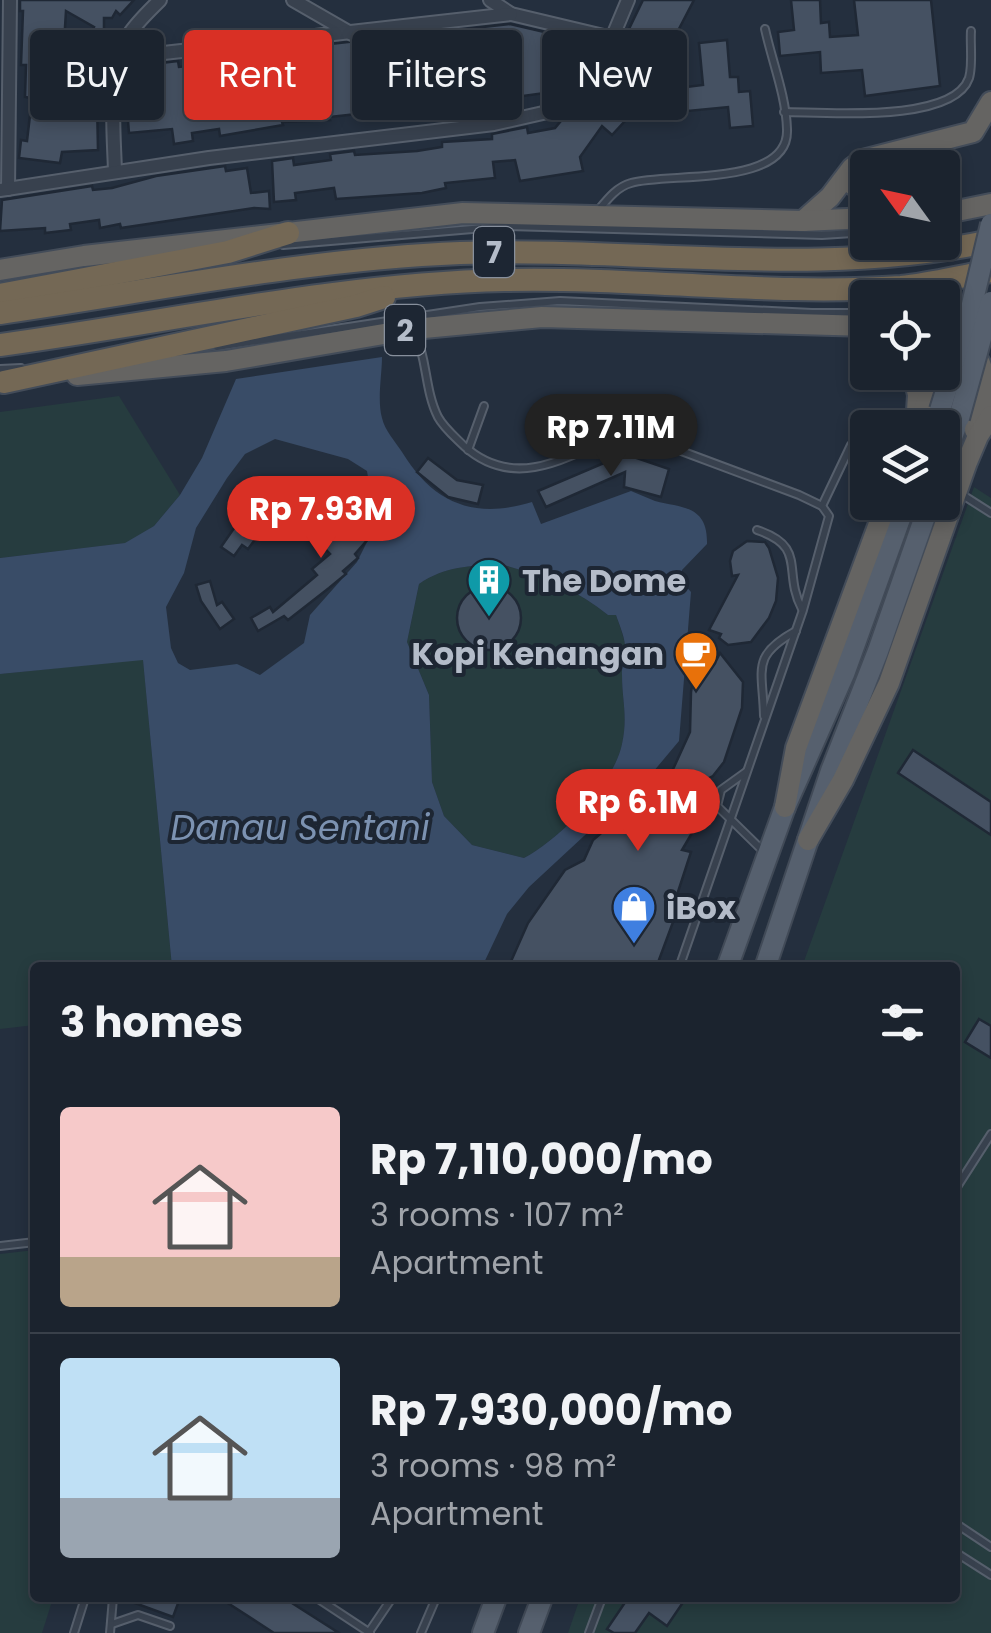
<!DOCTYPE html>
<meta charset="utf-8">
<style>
:root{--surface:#1b232e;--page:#282f3a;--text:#f1f3f6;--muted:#a0a4aa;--line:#39404a;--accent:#d93025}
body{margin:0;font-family:Poppins,sans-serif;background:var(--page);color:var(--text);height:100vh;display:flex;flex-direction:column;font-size:38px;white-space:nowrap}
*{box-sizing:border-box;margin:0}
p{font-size:32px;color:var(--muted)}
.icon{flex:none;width:55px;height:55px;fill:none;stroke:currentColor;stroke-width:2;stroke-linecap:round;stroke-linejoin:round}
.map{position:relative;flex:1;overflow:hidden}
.drawer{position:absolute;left:30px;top:962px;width:930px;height:640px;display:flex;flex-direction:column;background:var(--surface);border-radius:10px;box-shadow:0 5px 15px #0003,0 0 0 2px var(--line)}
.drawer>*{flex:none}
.guide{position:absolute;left:30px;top:30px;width:932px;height:90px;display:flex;gap:20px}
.needle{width:65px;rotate:303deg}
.buttons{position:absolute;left:850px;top:150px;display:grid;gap:20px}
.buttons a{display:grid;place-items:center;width:110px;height:110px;border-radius:10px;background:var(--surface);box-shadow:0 5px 15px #0003,0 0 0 2px var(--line);font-size:50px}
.price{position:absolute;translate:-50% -85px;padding:0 22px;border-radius:35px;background:var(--accent);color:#fff;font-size:32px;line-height:65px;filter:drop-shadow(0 2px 5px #0008)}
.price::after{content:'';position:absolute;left:50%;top:60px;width:30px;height:22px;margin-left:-15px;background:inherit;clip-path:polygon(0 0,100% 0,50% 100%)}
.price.active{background:#222;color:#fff}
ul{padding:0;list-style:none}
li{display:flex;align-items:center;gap:30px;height:250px;padding:0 30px}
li+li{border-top:2px solid var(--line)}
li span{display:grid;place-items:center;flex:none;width:280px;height:200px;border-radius:10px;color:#555}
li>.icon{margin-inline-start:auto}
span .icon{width:120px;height:120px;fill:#fffc;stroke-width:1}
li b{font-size:42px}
h2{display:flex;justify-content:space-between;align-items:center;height:120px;padding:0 30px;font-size:42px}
.pill{padding:0 35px;border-radius:10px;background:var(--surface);box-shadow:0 5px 15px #0003,0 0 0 2px var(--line);font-size:35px;line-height:90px}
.pill.active{background:var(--accent);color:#fff}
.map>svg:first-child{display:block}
.green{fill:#263c3f}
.water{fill:#394c67;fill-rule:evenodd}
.building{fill:#455162;stroke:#1f2835;stroke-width:2.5;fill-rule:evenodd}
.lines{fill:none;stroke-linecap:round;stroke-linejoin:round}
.service-casing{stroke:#565f6c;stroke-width:10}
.minor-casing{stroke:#565f6c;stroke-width:16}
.primary-casing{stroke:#414a57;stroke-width:24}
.trunk-casing{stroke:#434c59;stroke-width:24}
.motorway-casing{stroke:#434c59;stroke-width:26}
.service{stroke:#38414e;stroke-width:6}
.minor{stroke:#38414e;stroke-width:12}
.primary{stroke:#56606e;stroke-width:20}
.trunk{stroke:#656462;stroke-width:20}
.motorway{stroke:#746855;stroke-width:22}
.primary-bridge-casing{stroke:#414a57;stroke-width:24;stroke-linecap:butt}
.primary-bridge{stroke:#56606e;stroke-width:20}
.labels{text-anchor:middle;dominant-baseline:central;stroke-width:8;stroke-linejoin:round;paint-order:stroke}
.shield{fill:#1d2633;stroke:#878f9c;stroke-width:2.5}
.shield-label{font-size:30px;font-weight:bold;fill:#b4bcc9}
.poi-label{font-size:32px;font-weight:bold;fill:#b4bcc9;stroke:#1d2633;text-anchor:start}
.water-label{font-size:35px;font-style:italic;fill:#7c92b1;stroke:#1d2633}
</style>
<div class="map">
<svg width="991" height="1633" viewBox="0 0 991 1633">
<rect width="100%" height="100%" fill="#242f3e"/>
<!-- green -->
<g class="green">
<path d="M119,396L180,495L154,526L126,543L0,558V412Z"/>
<path d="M974,487L991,498V1633H568L580,1598H955V968L802,967Z"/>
<path d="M500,564C538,574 578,590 608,615H616C619,624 623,635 625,644C626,654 621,665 622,675C622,701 628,716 622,744C614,784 560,839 524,858L472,845L444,816L432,782L429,695L407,642L419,584C445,566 469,566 500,564Z"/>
<path d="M143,659L172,967L35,968V1025L0,1029V674Z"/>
<path d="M35,1250V1598H53L42,1633H0V1254Z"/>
</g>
<!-- water -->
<path class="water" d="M382,357C382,375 377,400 382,418C385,431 395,441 402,452C433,503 474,520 532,502L541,524L631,491C639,494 647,498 655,501C682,508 708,505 707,544L682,570L681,581L691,592L679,741L653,772L529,887L507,914L482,967H172L143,660L0,674V558L125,543L154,526L180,495L202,458L236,379ZM275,439L348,459L367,471L373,509L372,532L357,562L310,615L304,643L260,675L237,664L190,670L178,663L171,648L166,607L184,573L196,528L227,478L245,454ZM500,564C538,574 578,590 608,615H616C619,624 624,635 625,645C626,655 621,665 622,675C622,701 628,716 622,744C614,784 560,839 524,858L472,845L444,816L432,782L429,695L407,642L419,584C445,566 470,566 500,564Z"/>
<!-- building -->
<g class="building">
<path d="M20,0H134L120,15L116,11L112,18H104V34L94,54H101L104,70L103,101H97L98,150L62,152L60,163L19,158L21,140L27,141L32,98L25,97L26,65H21L23,11H20ZM66,11L94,27L61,92Z"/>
<path d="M643,0H694L669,48L660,43L639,75L649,83L620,118L624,122L612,135L602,126L580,157L583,171L520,181L515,160L493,162L495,178L445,183L446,188L422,193L336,199L334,188L295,193L296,200L274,202L272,161L293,158L294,165L331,160L330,154L354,151L355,155L417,151L442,147V142L492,139V134L527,127L528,133L555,128L575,104L592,92L610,68Z"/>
<path d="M791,0H820L821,23L829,22L830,37L858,35L854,0H931L940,86L865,96L862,70L821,73L820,52L780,56L778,32L794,30Z"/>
<path d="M510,24L553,34L550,63L542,62L545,93L400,113V109L348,115L329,117L330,120L282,122L283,125L220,136L219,129L192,133L193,141L174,144L172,129L129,133L125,84L127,67L178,61L179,67L207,64L206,61L256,56L285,49Z"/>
<path d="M727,40L730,77H738L739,92L750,91L753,126L730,128L728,107L688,111L686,87L703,85L699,43Z"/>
<path d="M225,166L226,171L247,168L251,193L269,191L270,209L254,208L121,228L120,224L100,228L99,220L70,224L71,230L45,233V228L0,231L2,200L92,186L93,190L112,188L156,176Z"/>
<path d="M625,454L669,469L661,497L624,487L625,472L546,507L538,491Z"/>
<path d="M428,458L457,480L483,485L478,504L448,497L417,472Z"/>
<path d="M262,499L277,510L248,549L242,545L234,556L221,547L237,524L234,521L246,504L254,510Z"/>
<path d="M314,502L323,512L330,505L350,526L354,522L369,538L355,554L358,558L343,571L346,574L329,588L288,620L284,616L258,631L251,618L270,607L273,612L317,575L312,569L330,554L305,528L311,522L302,512Z"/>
<path d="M747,541L765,542L769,548L778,578L776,601L769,618L751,642L728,645L719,638L721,634L709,630L738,575L732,576L730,561L733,551Z"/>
<path d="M210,581L217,605L222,602L234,619L220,629L201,601L196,585Z"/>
<circle cx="489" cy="618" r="32"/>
<path d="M720,653L743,682L742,708L724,762L713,776L705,780L695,803L696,813L692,833L682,850L691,852L676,898L679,906L656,968H508L528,923L565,870L584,860L593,840L649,792L664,789L690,732L691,692L696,662L709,658L717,659Z"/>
<path d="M913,750L991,802V835L898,773Z"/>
<path d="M979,1019L991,1026V1058L965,1042Z"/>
<path d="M121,1598H180L173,1617Z"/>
<path d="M220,1598H284L339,1633H274Z"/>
<path d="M628,1598H686L667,1626L649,1613L635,1633H614L607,1629Z"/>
</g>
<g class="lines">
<defs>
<g id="service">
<path d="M784,112C823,112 953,124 969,78C973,65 970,44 971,31"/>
<path d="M596,213C606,201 616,187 631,183C668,172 790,188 787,129C786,96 772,61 765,29"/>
<path d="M283,245L508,226L822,235L868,232"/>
<path d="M942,307L970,303"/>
<path d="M416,335C427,360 425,391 438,417C444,428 455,437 464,446C515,492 569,457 620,432L633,433L799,495L822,506L829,516L803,610L679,968"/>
<path d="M217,347L480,307L560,301L812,313H868"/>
<path d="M0,369L21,368"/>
<path d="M468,450L484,406"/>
<path d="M958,492L991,513"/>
<path d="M822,506L851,445"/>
<path d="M757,530C808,547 782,571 802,609"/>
<path d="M764,716C763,670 750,656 796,631"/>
<path d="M746,772L721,790L717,806L763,851"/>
<path d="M955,1190L991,1134"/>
<path d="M0,1246L35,1242"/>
<path d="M955,1523L991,1547"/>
<path d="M955,1552L991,1575"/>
<path d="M317,1598L370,1633"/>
<path d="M112,1624L138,1615L170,1626"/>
<path d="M369,1632L392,1598"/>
<path d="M74,1633L85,1598"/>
<path d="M110,1633L113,1598"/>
<path d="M421,1633L436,1598"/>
<path d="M589,1633L602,1598"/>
</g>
<g id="minor">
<path d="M293,0L352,34"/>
<path d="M490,0L511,14L612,38"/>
<path d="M119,58L511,14"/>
<path d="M115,172C114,132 107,71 128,36C136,23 149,11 160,0"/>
<path d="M8,189L10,0"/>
<path d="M0,190L209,158L494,124L543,113L584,86L602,62L628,0"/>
</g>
<g id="primary">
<path d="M942,465L959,418"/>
<path d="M727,968L785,807L844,674L906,502"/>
<path d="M765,968L831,771L878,651L930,502"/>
<path d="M483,1633L496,1598"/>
<path d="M529,1633L542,1598"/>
</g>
<g id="trunk">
<path d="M850,175L852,184L868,194"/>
<path d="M942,214L991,204"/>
<path d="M803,221L830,197L852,168L863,160L973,132L991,102"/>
<path d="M0,270L84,256L463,213L803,221L868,218"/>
<path d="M942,322L984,317"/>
<path d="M942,363C951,355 961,350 973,355C991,367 982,409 975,430"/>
<path d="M913,372L918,395L917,411"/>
<path d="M77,375L226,361L413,329L542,317L868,326"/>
<path d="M918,428L937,372"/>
<path d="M785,807L796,748L887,502"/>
<path d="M808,840L843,780L889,683L967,462L978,436L991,416"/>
</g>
<g id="motorway">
<path d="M0,295L228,252L288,233"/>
<path d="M0,313C151,291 308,259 460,253C637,247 816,279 991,241"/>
<path d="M0,345C169,322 335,284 505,280C637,277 770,296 901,287C931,284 961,276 991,271"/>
<path d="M4,382L356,306L384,297"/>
</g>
</defs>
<!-- service casing -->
<use href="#service" class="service-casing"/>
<!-- minor casing -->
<use href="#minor" class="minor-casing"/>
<!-- primary casing -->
<use href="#primary" class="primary-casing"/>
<!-- trunk casing -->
<use href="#trunk" class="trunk-casing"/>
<!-- motorway casing -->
<use href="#motorway" class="motorway-casing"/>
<!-- service -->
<use href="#service" class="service"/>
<!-- minor -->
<use href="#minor" class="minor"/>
<!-- primary -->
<use href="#primary" class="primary"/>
<!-- trunk -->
<use href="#trunk" class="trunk"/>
<!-- motorway -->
<use href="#motorway" class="motorway"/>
<defs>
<g id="primary-bridge">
<path d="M940,410L969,317L991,224"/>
<path d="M959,418L991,302"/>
</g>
</defs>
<!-- primary-bridge casing -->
<use href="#primary-bridge" class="primary-bridge-casing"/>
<!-- primary-bridge -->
<use href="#primary-bridge" class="primary-bridge"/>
</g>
<!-- icons -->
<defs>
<symbol id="building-pin" viewBox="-11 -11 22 30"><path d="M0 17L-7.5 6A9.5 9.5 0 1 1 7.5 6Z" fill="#0f9aa8" stroke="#1d2633"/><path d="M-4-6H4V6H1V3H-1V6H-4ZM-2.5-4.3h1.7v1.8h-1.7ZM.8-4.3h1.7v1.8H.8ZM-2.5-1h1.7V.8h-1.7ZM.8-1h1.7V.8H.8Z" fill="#fff"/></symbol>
<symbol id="cafe-pin" viewBox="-11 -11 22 30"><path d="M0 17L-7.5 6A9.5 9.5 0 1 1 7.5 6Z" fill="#e8710a" stroke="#1d2633"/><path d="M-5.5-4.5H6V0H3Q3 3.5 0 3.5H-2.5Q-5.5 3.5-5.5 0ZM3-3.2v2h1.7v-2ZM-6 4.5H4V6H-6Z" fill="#fff"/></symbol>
<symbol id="shop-pin" viewBox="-11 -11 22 30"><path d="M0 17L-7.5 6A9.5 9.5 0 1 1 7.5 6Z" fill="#3f7fe0" stroke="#1d2633"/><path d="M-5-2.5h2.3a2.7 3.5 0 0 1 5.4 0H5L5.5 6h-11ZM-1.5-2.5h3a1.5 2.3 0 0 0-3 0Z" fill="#fff"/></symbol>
</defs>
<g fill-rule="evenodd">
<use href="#building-pin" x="464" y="555" width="50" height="68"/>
<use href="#cafe-pin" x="671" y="628" width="50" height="68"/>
<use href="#shop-pin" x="609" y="882" width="50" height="68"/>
</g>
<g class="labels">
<!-- shield labels -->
<g class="shield">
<rect x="474" y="227" width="40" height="50" rx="8"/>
<rect x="385" y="305" width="40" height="50" rx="8"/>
</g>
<g class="shield-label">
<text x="494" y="252">7</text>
<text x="405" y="330">2</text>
</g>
<!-- poi labels -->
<g class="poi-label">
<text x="522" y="580">The Dome</text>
<text x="664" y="653" text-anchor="end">Kopi Kenangan</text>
<text x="666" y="907">iBox</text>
</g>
<!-- water labels -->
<g class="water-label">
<text x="300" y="827">Danau Sentani</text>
</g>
</g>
</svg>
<div class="buttons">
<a><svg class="needle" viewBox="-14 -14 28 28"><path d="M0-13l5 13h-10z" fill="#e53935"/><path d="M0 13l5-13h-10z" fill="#a0a4aa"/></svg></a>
<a><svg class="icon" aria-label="locate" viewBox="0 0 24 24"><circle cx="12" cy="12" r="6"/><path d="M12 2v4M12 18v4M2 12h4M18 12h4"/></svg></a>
<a><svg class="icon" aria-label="layers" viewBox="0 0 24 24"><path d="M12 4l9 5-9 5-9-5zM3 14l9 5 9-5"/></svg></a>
</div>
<b class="price active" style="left:611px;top:479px">Rp 7.11M</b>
<b class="price" style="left:321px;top:561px">Rp 7.93M</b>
<b class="price" style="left:638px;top:854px">Rp 6.1M</b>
<div class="guide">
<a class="pill">Buy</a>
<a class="pill active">Rent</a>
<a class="pill">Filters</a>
<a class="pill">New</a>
</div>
<section class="drawer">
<h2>3 homes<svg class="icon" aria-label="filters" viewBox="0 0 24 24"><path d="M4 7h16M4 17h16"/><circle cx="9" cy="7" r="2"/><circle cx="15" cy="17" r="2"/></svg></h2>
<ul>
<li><span style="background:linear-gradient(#f6c9c9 75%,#b9a48a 0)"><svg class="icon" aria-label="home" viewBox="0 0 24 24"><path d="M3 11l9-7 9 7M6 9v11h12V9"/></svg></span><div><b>Rp 7,110,000/mo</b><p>3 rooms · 107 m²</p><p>Apartment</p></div></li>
<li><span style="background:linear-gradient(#bfe0f5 70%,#9aa5b1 0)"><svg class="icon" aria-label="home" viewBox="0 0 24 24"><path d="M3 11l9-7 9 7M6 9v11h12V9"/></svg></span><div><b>Rp 7,930,000/mo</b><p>3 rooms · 98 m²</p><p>Apartment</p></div></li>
</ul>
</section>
</div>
